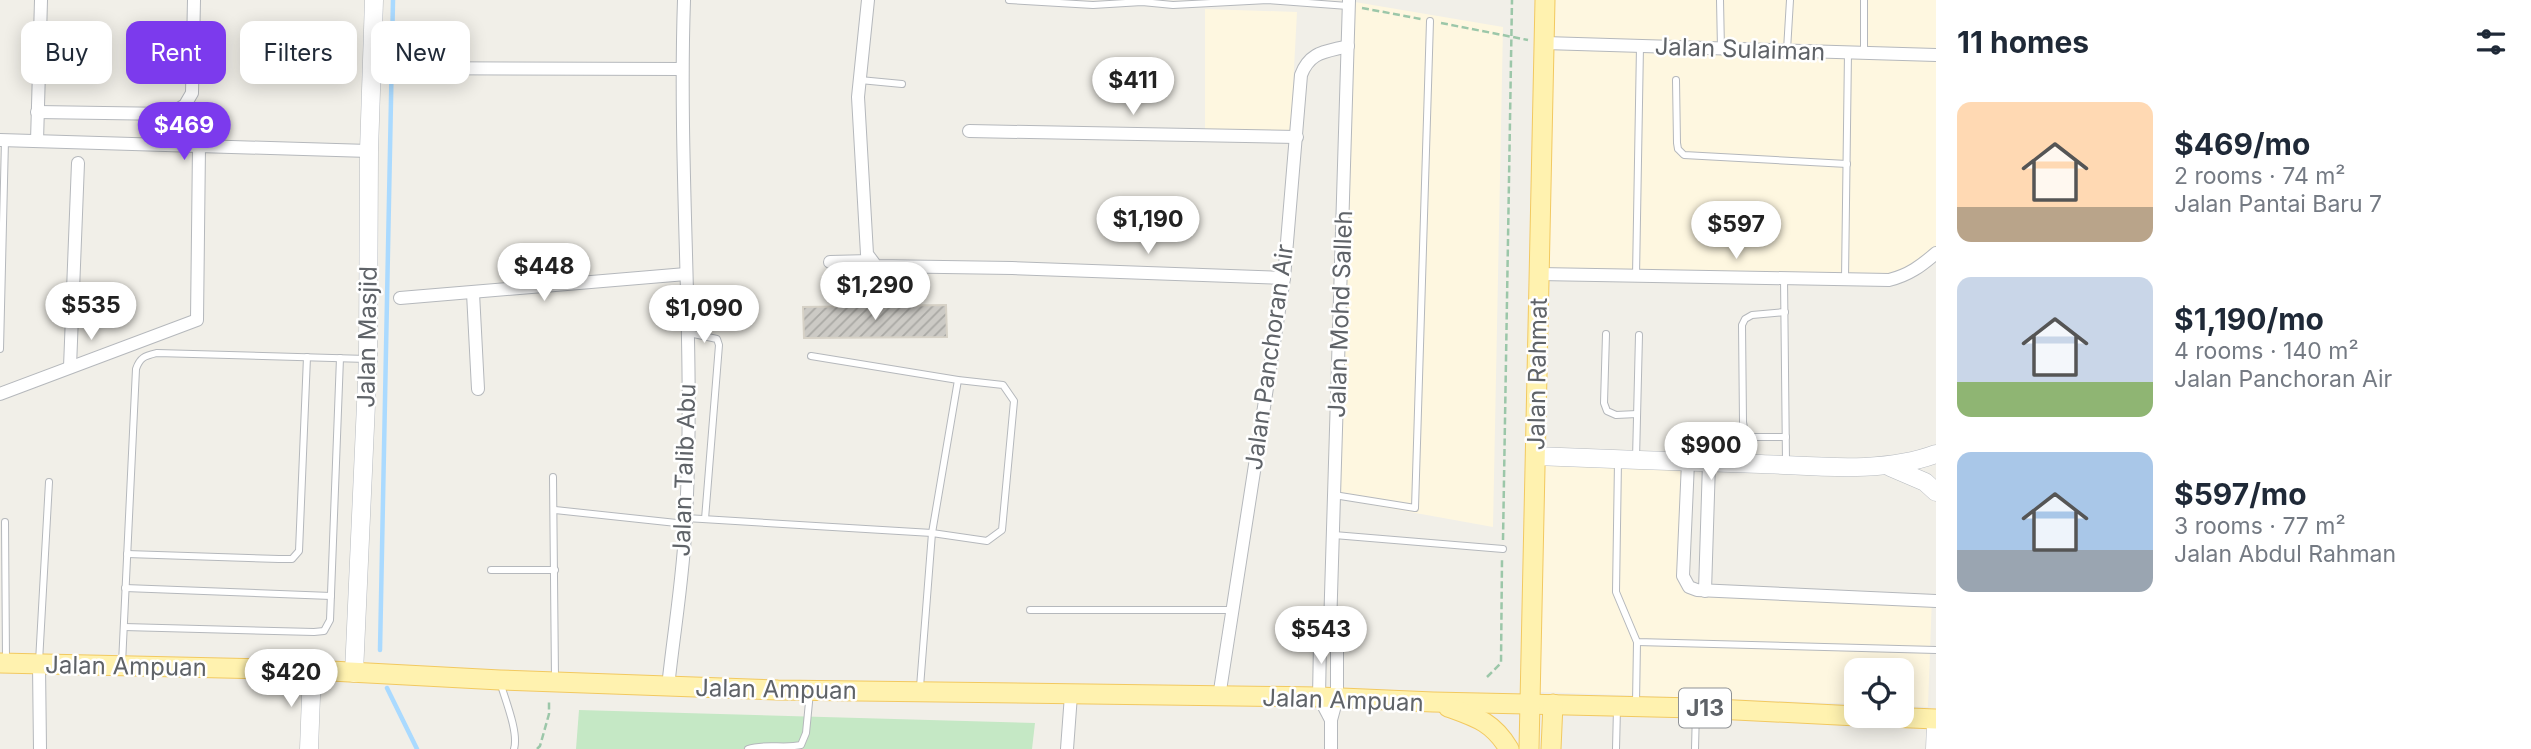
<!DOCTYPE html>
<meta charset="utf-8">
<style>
:root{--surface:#fff;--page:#f2f2f3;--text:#1f2937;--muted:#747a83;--accent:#7c3aed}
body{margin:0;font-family:Inter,sans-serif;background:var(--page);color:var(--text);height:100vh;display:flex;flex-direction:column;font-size:26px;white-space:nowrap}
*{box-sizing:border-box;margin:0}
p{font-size:23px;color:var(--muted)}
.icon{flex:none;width:38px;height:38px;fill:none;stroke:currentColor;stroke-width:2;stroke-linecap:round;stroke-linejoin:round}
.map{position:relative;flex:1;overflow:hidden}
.panel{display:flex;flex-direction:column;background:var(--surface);width:595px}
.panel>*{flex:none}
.hud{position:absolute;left:21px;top:21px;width:665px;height:63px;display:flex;gap:14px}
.buttons{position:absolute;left:1844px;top:658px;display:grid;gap:14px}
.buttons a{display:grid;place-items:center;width:70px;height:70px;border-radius:14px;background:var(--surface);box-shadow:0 4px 18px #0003;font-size:35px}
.price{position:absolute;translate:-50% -60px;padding:0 16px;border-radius:24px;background:#fff;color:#222;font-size:23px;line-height:46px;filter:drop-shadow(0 2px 4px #0008)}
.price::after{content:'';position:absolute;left:50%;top:42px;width:21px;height:16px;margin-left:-10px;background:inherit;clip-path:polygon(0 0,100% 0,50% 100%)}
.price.current{background:var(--accent);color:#fff}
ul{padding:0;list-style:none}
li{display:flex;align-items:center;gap:21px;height:175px;padding:0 21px}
li span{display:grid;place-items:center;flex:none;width:196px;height:140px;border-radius:14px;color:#555}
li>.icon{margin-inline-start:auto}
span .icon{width:84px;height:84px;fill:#fffc;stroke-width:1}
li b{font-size:30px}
h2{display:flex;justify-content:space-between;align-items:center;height:84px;padding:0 21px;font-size:30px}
.pill{padding:0 24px;border-radius:14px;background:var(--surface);box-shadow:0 4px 18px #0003;font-size:24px;line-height:63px}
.pill.current{background:var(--accent);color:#fff}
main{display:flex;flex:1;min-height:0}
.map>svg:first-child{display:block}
.commercial{fill:#fef7e0}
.grass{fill:#c5e8c5}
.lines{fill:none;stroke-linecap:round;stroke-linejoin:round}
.stream{stroke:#aadaff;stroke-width:4.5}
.building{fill:url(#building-hatch);stroke:#d6d1c6;stroke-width:2}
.lane-casing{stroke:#b5b8bc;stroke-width:8}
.street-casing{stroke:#b5b8bc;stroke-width:14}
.secondary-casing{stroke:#b6babf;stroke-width:19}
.primary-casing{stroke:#f2c960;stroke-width:21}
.path{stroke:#9cc7a9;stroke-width:2.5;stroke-dasharray:7 3.5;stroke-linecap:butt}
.lane{stroke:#fff;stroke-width:6}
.street{stroke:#fff;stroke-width:12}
.secondary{stroke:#fff;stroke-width:18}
.primary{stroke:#fff2af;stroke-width:19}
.labels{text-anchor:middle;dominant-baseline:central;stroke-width:5;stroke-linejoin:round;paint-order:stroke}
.shield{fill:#fff;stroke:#8f9295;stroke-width:2}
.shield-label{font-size:23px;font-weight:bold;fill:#5f6368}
.street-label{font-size:24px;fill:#5f6368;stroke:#fff}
</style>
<main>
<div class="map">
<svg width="1936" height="749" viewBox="0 0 1936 749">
<defs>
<pattern id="building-hatch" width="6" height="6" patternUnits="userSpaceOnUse" patternTransform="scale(1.75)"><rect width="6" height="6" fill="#cccac5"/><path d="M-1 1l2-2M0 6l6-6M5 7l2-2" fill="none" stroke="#a9a8a4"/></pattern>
</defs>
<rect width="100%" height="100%" fill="#f1efe8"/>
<!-- commercial -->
<g class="commercial">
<path d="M1343,0L1503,27L1493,527L1327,497Z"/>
<path d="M1555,0H1936V246L1913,265L1889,273L1549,270Z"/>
<path d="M1205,9L1297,12L1290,143L1205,141Z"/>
<path d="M1545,465L1694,471L1690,577L1692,582L1700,585L1932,596L1928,707L1902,706V670H1857V704L1540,692Z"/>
</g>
<!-- grass -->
<path class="grass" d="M579,710L1035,723L1032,749H576Z"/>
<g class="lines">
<!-- stream -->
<g class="stream">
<path d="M380,650L393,0"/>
<path d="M387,688L417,749"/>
</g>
</g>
<!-- building -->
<path class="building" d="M946,305L947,337L804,338L803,307Z"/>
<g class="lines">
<defs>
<g id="lane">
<path d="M1009,0L1093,5L1142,2L1173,5L1268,0L1348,6"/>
<path d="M1720,0L1721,49"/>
<path d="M1787,50L1790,0"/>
<path d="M1864,53V0"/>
<path d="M860,80L902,84"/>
<path d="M1676,80L1677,143L1678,149L1684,155L1847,164"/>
<path d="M1636,276L1640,46"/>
<path d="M1784,278L1786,462"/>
<path d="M1845,279L1848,52"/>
<path d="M1785,312L1752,315L1745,319L1742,325L1743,422L1745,434L1751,437H1786"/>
<path d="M689,333L717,339L719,345L705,519"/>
<path d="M1606,334L1604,403L1607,411L1616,415L1637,414"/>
<path d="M0,349L5,140"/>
<path d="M1636,459L1639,335"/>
<path d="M1618,461L1616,592L1637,642L1936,650"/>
<path d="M553,477L555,678"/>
<path d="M1334,495L1415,508L1430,21"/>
<path d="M555,510L686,524"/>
<path d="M686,518L932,533L987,541L1002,530L1014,401L1003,385L958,380L811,356"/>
<path d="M5,522L6,660"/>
<path d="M1334,535L1503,549"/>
<path d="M127,554L279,559H292L299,551L307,357"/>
<path d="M491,570H555"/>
<path d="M125,588L331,596"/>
<path d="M1030,610H1233"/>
<path d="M124,627L314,632L324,631L330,620L340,358"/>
<path d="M39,662L49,482"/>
<path d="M122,664L136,369C140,357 145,356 157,353L367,359"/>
<path d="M500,682C505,699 519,733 514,749"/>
<path d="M920,687L932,533L958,380"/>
<path d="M1636,703L1637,642"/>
<path d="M748,749C765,743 784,749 801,745L806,733L810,692"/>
<path d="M1616,749L1617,708"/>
<path d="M1695,749L1696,710"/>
</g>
<g id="street">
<path d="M868,0L858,97L867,254L876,266L1012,268L1284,278"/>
<path d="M1545,43L1936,55"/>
<path d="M373,68L682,69"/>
<path d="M37,112L171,114L185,105L192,93L194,0"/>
<path d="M969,131L1297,137"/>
<path d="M0,140L369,151"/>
<path d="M37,141L41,0"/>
<path d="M830,262L871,261"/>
<path d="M1539,274L1889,280C1909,275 1921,266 1936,253"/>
<path d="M473,293L478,389"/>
<path d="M400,298L686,274"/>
<path d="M70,367L78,163"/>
<path d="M0,394L197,320L199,146"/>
<path d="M1688,462L1683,576L1689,587L1697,590L1936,601"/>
<path d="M1705,591L1709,463"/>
<path d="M1330,628L1320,643L1319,697L1331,720"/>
<path d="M39,665L40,749"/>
<path d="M668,687C674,630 684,573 686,517C695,345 678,172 684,0"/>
<path d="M1219,697L1284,278L1301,75C1310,51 1326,52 1348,46"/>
<path d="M1067,749L1071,695"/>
<path d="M1331,749V720L1337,698V644L1330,628L1349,0"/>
</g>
<g id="secondary">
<path d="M1535,456C1610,459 1686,462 1761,464C1817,466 1883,474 1936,454"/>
<path d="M1890,467L1925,482L1936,492"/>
<path d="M354,673L368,359L369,151L374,0"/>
<path d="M309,749L312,670"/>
<path d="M1935,749L1936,724"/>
</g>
<g id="primary">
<path d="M0,663L312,670L500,680L778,690L1319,697L1433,702L1696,708L1857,716"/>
<path d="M1448,707C1476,717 1493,722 1509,749"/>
<path d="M1862,716L1936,719"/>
<path d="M1529,749L1545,0"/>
<path d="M1551,749L1553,704"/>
</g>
</defs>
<!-- lane casing -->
<use href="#lane" class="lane-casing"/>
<!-- street casing -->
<use href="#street" class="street-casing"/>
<!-- secondary casing -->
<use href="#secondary" class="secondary-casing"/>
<!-- primary casing -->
<use href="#primary" class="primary-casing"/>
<!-- path -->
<g class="path">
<path d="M1362,8L1421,19"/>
<path d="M1441,23L1528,40"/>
<path d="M1503,540L1512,0"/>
<path d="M1487,677L1501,663L1502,560"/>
<path d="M537,749L540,746L549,714V699"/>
</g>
<!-- lane -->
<use href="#lane" class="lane"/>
<!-- street -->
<use href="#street" class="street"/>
<!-- secondary -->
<use href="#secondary" class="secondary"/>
<!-- primary -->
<use href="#primary" class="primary"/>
</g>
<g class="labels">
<!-- shield labels -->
<rect class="shield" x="1679" y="688.5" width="52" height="39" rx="5"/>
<g class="shield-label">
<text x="1705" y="708">J13</text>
</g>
<!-- street labels -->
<g class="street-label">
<text transform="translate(1740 49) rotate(2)">Jalan Sulaiman</text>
<text transform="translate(1340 314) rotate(-88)">Jalan Mohd Salleh</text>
<text transform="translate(367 337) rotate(-89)">Jalan Masjid</text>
<text transform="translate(1269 357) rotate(-82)">Jalan Panchoran Air</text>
<text transform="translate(1537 374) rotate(-89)">Jalan Rahmat</text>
<text transform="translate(684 470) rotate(-88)">Jalan Talib Abu</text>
<text transform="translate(126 666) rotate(1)">Jalan Ampuan</text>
<text transform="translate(776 689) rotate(1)">Jalan Ampuan</text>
<text transform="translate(1343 700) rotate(2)">Jalan Ampuan</text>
</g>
</g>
</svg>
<div class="buttons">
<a><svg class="icon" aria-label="locate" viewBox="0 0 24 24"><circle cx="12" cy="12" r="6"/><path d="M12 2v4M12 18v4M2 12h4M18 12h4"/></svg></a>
</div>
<b class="price" style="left:1133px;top:117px">$411</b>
<b class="price current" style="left:184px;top:162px">$469</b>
<b class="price" style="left:1148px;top:256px">$1,190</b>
<b class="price" style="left:1736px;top:261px">$597</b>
<b class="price" style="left:544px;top:303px">$448</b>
<b class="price" style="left:875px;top:322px">$1,290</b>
<b class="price" style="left:91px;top:342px">$535</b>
<b class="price" style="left:704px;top:345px">$1,090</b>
<b class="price" style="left:1711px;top:482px">$900</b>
<b class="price" style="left:1321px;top:666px">$543</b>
<b class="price" style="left:291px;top:709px">$420</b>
<div class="hud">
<a class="pill">Buy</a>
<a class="pill current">Rent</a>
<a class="pill">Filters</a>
<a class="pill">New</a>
</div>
</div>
<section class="panel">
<h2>11 homes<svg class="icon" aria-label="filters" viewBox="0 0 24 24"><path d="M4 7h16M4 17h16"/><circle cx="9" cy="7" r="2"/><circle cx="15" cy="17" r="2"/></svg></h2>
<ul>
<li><span style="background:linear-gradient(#ffd9b3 75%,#b9a48a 0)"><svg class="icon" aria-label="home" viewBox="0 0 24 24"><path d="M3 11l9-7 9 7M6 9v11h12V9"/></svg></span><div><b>$469/mo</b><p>2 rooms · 74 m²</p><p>Jalan Pantai Baru 7</p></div></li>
<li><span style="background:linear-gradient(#c9d6e8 75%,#8fb573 0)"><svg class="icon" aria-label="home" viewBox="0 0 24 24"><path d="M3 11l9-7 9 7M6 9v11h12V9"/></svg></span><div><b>$1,190/mo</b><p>4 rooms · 140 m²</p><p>Jalan Panchoran Air</p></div></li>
<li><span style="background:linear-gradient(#a9c7e8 70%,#9aa5b1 0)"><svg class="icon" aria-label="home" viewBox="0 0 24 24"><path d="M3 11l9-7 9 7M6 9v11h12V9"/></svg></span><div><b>$597/mo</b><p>3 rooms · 77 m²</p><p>Jalan Abdul Rahman</p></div></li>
</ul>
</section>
</main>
